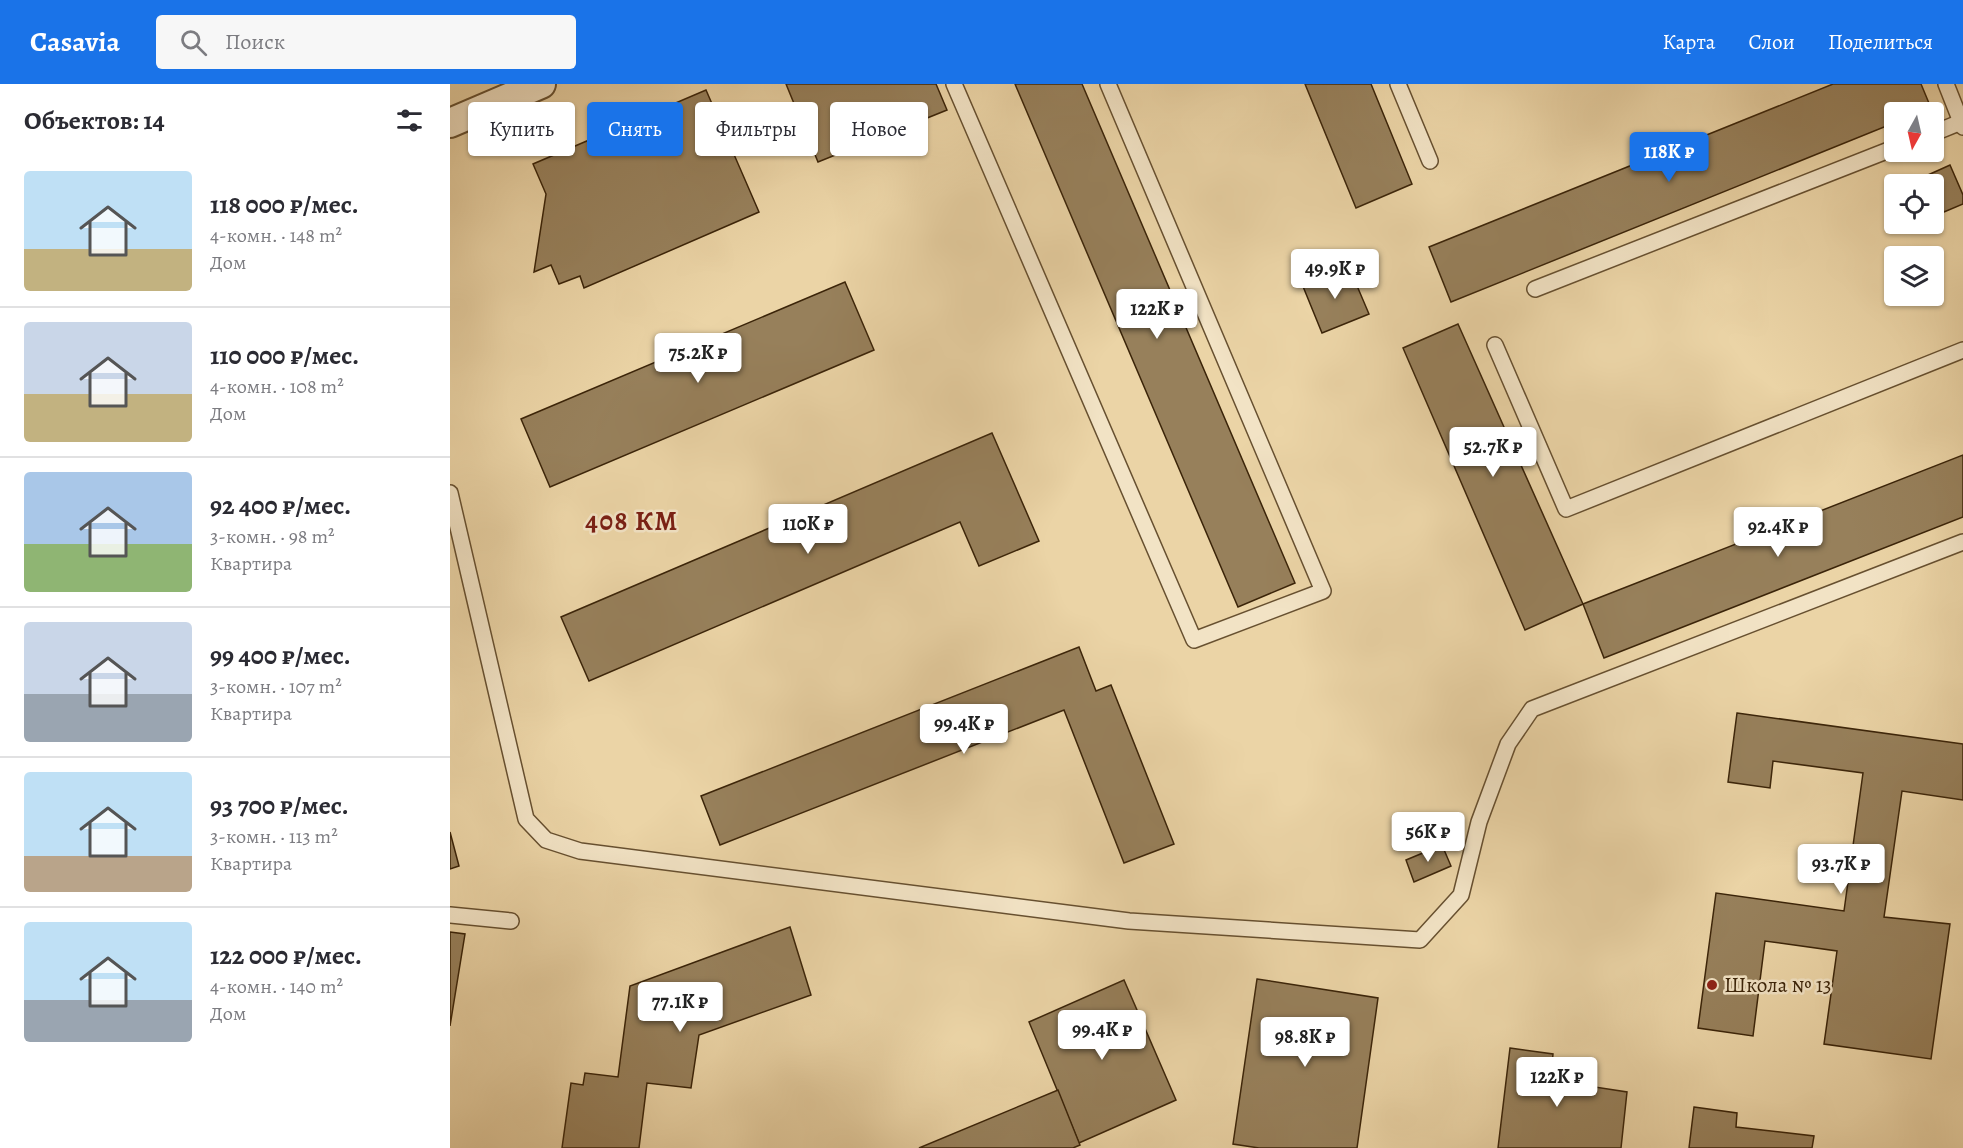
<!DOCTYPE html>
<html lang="ru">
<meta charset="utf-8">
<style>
:root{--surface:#fff;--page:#f7f7f7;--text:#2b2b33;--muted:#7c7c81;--line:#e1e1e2;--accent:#1a73e8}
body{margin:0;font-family:Alegreya,serif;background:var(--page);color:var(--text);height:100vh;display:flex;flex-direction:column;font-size:22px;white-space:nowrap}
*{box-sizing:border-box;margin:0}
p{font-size:20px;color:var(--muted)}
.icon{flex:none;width:33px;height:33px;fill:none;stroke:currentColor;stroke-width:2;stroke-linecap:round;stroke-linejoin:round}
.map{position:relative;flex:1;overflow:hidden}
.sheet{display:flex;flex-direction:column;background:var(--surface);width:450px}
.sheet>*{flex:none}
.guide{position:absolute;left:18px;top:18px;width:570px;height:54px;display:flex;gap:12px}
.needle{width:39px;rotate:188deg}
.fabs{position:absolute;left:1434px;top:18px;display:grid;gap:12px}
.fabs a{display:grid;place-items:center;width:60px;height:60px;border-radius:6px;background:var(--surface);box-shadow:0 2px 4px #0004;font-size:30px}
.price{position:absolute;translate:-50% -51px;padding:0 14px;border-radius:6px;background:#fff;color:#222;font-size:20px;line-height:39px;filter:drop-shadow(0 2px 3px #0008)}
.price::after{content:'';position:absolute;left:50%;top:36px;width:18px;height:14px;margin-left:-9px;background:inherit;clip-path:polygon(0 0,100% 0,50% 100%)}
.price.active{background:var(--accent);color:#fff}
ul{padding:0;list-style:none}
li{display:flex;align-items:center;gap:18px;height:150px;padding:0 24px}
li+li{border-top:2px solid var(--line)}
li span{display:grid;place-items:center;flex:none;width:168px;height:120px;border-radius:6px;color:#555}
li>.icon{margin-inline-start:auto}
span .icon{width:72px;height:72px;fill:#fffc;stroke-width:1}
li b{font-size:26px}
h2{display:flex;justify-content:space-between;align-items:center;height:72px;padding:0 24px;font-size:26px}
.pill{padding:0 21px;border-radius:6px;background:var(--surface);box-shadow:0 2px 4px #0004;font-size:21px;line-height:54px}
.pill.active{background:var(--accent);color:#fff}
header{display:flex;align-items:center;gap:36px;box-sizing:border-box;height:84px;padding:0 30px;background:var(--accent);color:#fff}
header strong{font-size:28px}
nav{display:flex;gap:33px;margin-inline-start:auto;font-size:21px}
.search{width:420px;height:54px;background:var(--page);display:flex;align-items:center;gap:15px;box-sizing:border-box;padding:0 21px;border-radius:6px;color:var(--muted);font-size:22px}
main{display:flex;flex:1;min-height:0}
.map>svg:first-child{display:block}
.building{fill:#97805b;stroke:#3b2409;stroke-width:1.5}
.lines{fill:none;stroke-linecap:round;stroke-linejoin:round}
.lane-casing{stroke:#675030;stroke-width:18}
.street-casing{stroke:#675030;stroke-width:32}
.lane{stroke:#f2e3c5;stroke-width:15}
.street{stroke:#f2e3c5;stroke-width:28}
.poi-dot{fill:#8f2418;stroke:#f2e3c5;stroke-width:2}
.labels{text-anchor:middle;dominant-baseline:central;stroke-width:5;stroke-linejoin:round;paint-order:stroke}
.poi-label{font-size:21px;fill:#3b2409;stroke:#f2e3c5;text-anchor:start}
.district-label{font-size:27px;font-weight:bold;letter-spacing:1.5px;fill:#7a1f14;stroke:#f2e3c5}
</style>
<header>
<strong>Casavia</strong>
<div class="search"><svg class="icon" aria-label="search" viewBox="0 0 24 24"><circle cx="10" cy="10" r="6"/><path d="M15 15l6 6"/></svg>Поиск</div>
<nav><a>Карта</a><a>Слои</a><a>Поделиться</a></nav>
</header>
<main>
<section class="sheet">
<h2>Объектов: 14<svg class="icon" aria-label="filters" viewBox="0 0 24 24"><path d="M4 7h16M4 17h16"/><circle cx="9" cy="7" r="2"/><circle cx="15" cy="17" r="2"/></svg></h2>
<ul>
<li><span style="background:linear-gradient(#bfe0f5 65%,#c2b280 0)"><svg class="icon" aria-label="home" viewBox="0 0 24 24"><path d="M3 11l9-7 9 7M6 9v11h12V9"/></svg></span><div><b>118 000 ₽/мес.</b><p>4-комн. · 148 m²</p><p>Дом</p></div></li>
<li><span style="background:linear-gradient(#c9d6e8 60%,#c2b280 0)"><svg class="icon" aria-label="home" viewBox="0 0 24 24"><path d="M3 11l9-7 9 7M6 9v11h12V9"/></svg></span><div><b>110 000 ₽/мес.</b><p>4-комн. · 108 m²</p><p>Дом</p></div></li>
<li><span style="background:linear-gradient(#a9c7e8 60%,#8fb573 0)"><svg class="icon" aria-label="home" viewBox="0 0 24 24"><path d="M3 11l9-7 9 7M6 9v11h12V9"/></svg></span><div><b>92 400 ₽/мес.</b><p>3-комн. · 98 m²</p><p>Квартира</p></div></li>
<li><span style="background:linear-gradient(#c9d6e8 60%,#9aa5b1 0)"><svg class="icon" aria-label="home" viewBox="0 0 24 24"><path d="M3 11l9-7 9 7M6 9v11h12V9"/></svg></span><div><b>99 400 ₽/мес.</b><p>3-комн. · 107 m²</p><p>Квартира</p></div></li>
<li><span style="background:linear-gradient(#bfe0f5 70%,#b9a48a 0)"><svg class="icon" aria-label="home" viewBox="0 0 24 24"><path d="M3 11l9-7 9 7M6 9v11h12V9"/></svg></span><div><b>93 700 ₽/мес.</b><p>3-комн. · 113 m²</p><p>Квартира</p></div></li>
<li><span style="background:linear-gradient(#bfe0f5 65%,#9aa5b1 0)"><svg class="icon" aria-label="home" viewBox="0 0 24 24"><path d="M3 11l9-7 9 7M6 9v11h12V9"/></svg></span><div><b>122 000 ₽/мес.</b><p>4-комн. · 140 m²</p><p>Дом</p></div></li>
</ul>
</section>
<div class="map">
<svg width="1513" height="1064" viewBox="0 0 1513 1064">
<rect width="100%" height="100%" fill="#ebd4a6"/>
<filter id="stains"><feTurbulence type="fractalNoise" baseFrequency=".00333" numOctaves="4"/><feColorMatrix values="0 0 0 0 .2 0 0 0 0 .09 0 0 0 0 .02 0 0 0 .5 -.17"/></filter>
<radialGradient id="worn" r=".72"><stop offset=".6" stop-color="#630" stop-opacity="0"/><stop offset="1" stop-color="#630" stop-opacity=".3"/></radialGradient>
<!-- building -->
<g class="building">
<path d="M336,0H486L497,26L368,78Z"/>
<path d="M565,0H632L845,499L788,523Z"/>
<path d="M855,0H921L962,100L906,124Z"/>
<path d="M1383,0H1471L1481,24L1471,28H1444V39L1001,218L979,163Z"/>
<path d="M256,6L309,128L134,204L130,192L109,200L101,181L84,188L96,110L83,80Z"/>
<path d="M1500,81L1513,111V120L1494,128L1478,91Z"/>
<path d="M899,183L919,230L872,249L852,200Z"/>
<path d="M395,198L424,266L100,403L71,335Z"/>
<path d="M1008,240L1133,520L1075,546L953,264Z"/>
<path d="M542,349L589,457L529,482L510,438L139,597L111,533Z"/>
<path d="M1513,371V433L1154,574L1133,520Z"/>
<path d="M629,563L646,607L661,601L724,760L674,779L614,626L270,761L251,712Z"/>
<path d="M1287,629L1513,660V716L1452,707L1434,833L1500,840L1481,975L1374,960L1387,867L1315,857L1303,952L1248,944L1266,809L1394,827L1413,689L1323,677L1320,704L1278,698Z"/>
<path d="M0,748L9,782L0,785Z"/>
<path d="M992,761L1001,782L964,798L956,776Z"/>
<path d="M340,843L361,911L249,951L241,1004L197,999L189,1064H112L121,999L133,1001L135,989L168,993L180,902Z"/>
<path d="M0,848L15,850L0,942Z"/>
<path d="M807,895L928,914L907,1064H809L783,1060Z"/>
<path d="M674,896L726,1016L629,1059L579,938Z"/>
<path d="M1060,964L1103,970L1101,992L1139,997L1138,1002L1177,1008L1171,1064H1048Z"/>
<path d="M608,1006L630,1061L623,1064H469Z"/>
<path d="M1244,1023L1287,1029L1286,1043L1364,1052L1362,1064H1239Z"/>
</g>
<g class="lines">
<defs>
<g id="lane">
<path d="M504,0L744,556L873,507L658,0"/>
<path d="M948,0L980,77"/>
<path d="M1496,0L1513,43"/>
<path d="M1484,49L1511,38"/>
<path d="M1085,205L1444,64"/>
<path d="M1045,261L1116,425L1513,266"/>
<path d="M0,409L76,735L96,756L130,767L679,837L970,856L1011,811L1029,738L1058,660L1082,625L1513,458"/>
<path d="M0,831L61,837"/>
</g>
<path id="street" d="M0,39L91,0"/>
</defs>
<!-- lane casing -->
<use href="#lane" class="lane-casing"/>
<!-- street casing -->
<use href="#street" class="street-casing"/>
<!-- lane -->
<use href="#lane" class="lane"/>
<!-- street -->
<use href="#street" class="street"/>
</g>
<!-- markers -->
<circle class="poi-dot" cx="1262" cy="901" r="6"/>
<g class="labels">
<!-- poi labels -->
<g class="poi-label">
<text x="1274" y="901">Школа № 13</text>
</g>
<!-- district labels -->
<g class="district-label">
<text x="182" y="437">408 КМ</text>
</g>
</g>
<rect width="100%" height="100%" filter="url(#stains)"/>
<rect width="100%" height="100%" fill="url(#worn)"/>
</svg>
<div class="fabs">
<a><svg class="needle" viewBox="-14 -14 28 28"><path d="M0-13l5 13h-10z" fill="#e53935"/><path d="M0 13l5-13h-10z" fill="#7c7c81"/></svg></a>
<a><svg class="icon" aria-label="locate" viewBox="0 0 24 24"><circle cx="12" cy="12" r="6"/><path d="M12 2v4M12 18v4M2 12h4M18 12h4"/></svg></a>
<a><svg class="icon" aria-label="layers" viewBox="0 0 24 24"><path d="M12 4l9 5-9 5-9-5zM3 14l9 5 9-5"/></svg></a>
</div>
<b class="price active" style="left:1219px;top:99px">118K ₽</b>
<b class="price" style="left:885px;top:216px">49.9K ₽</b>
<b class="price" style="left:707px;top:256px">122K ₽</b>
<b class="price" style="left:248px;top:300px">75.2K ₽</b>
<b class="price" style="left:1043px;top:394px">52.7K ₽</b>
<b class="price" style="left:358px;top:471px">110K ₽</b>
<b class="price" style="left:1328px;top:474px">92.4K ₽</b>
<b class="price" style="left:514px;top:671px">99.4K ₽</b>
<b class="price" style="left:978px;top:779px">56K ₽</b>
<b class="price" style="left:1391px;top:811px">93.7K ₽</b>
<b class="price" style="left:230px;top:949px">77.1K ₽</b>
<b class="price" style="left:652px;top:977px">99.4K ₽</b>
<b class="price" style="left:855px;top:984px">98.8K ₽</b>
<b class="price" style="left:1107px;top:1024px">122K ₽</b>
<div class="guide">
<a class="pill">Купить</a>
<a class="pill active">Снять</a>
<a class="pill">Фильтры</a>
<a class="pill">Новое</a>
</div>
</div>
</main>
